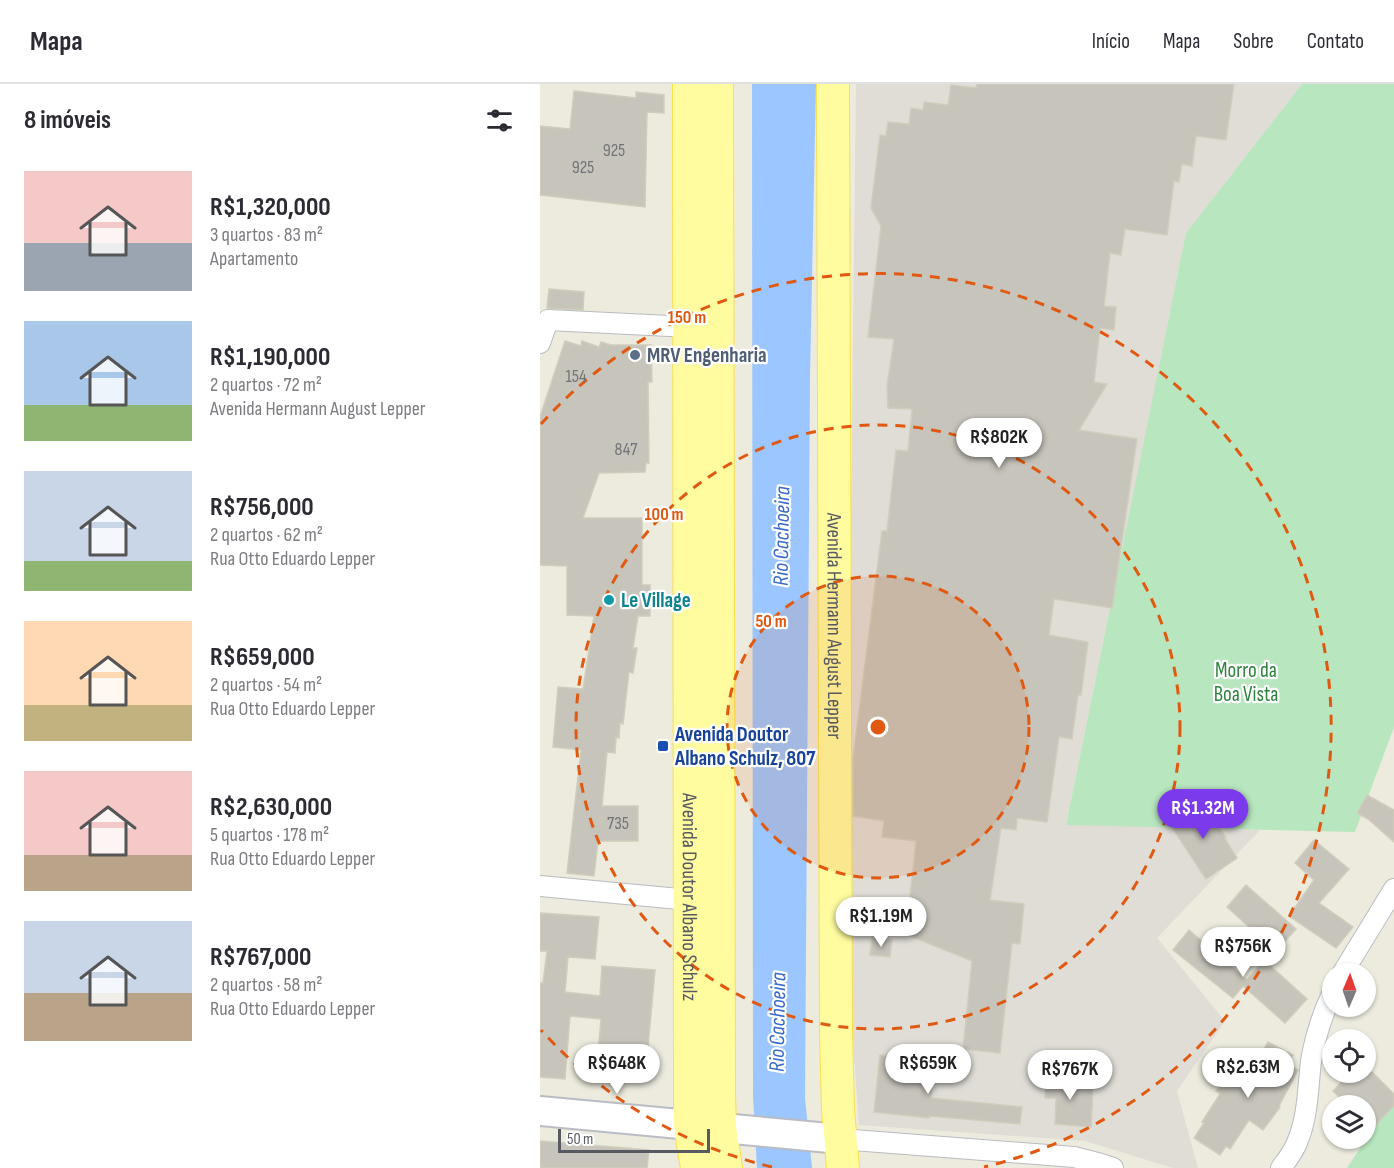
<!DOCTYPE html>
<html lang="pt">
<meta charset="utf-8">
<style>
:root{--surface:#fff;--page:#f7f7f7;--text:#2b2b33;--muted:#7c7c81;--line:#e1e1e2;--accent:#7c3aed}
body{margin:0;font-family:"Sofia Sans Condensed",sans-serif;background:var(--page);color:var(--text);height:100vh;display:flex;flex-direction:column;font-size:22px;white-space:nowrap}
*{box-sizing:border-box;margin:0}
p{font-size:20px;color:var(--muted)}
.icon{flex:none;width:33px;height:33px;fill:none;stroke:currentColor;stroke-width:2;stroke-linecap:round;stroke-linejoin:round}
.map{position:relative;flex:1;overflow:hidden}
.sheet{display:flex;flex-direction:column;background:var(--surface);width:540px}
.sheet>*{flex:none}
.needle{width:39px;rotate:2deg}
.fabs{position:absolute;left:782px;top:879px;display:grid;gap:12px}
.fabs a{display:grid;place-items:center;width:54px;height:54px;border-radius:50%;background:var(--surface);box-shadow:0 2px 4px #0004;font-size:30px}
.scale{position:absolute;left:18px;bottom:15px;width:152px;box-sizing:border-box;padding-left:6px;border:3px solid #575a61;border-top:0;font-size:16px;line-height:21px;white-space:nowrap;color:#575a61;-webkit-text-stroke:4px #fff;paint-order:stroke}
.price{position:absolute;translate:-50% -51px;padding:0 14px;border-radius:21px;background:#fff;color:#222;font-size:20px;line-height:39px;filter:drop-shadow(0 2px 3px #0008)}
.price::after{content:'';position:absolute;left:50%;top:36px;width:18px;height:14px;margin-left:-9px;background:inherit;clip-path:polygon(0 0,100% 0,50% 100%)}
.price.active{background:var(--accent);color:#fff}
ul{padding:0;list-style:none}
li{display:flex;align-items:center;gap:18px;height:150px;padding:0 24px}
li span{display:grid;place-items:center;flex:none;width:168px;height:120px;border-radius:0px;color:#555}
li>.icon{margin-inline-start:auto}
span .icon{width:72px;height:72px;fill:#fffc;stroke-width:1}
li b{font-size:26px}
h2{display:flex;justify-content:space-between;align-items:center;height:72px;padding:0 24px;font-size:26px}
header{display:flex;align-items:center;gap:36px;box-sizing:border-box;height:84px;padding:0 30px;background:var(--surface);border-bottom:2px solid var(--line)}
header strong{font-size:28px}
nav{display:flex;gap:33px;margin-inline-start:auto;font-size:21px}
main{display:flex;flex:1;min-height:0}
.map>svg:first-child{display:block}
.industrial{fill:#dfddd6}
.green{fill:#b8e6be}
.water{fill:#9bc6ff}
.building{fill:#c7c4bb;stroke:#d1cdbc;stroke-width:1.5}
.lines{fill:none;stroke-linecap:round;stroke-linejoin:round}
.street-casing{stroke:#b9bbc2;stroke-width:22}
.secondary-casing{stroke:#b9bcc4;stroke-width:32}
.primary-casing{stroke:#fae049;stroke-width:34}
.street{stroke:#fff;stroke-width:20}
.secondary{stroke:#fff;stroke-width:28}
.primary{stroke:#fffca0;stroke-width:32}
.ring{fill:none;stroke:#e15910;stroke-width:3;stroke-dasharray:10 8}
.service-dot{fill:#5c6f8a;stroke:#fff;stroke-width:2}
.culture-dot{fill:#0f9aa8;stroke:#fff;stroke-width:2}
.transit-dot{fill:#1a4fb4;stroke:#fff;stroke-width:2}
.labels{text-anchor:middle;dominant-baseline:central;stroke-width:4.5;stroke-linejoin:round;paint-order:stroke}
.number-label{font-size:18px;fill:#737478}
.service-label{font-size:21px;font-weight:bold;fill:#4e5e75;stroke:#fff;text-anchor:start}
.culture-label{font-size:21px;font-weight:bold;fill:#0d838f;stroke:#fff;text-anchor:start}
.street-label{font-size:21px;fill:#575a61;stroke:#fff}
.park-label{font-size:21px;fill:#2e823d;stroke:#fff}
.transit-label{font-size:21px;font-weight:bold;fill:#164399;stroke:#fff;text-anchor:start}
.water-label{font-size:22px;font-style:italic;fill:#376ac9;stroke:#fff}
.centre{fill:#e15910;stroke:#fff;stroke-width:3}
.ring-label{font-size:18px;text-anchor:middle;font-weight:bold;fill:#e15910;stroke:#fff;stroke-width:4.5;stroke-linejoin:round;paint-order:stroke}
</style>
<header>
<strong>Mapa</strong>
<nav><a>Início</a><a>Mapa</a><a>Sobre</a><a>Contato</a></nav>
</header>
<main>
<section class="sheet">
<h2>8 imóveis<svg class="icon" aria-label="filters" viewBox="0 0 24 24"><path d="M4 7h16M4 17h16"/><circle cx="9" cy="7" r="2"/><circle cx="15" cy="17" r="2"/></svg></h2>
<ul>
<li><span style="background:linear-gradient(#f6c9c9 60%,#9aa5b1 0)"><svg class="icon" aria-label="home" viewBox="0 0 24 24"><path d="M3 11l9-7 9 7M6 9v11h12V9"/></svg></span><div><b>R$1,320,000</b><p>3 quartos · 83 m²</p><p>Apartamento</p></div></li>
<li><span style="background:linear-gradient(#a9c7e8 70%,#8fb573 0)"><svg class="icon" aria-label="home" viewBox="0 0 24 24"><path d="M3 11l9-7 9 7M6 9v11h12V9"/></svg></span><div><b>R$1,190,000</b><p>2 quartos · 72 m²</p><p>Avenida Hermann August Lepper</p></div></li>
<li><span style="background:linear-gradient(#c9d6e8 75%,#8fb573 0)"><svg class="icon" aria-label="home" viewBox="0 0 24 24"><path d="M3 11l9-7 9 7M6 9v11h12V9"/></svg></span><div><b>R$756,000</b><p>2 quartos · 62 m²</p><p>Rua Otto Eduardo Lepper</p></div></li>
<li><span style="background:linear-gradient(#ffd9b3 70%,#c2b280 0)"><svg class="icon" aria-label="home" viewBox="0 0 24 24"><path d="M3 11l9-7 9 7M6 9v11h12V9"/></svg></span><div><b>R$659,000</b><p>2 quartos · 54 m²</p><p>Rua Otto Eduardo Lepper</p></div></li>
<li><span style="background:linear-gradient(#f6c9c9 70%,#b9a48a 0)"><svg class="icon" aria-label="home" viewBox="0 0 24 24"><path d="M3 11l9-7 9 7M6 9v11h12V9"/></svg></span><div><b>R$2,630,000</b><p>5 quartos · 178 m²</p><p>Rua Otto Eduardo Lepper</p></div></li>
<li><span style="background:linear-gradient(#c9d6e8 60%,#b9a48a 0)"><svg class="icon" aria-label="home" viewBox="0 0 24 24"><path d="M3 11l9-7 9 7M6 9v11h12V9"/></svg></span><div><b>R$767,000</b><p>2 quartos · 58 m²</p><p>Rua Otto Eduardo Lepper</p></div></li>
</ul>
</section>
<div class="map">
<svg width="854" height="1084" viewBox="0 0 854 1084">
<rect width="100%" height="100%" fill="#ecebde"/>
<!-- industrial -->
<path class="industrial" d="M316,0H762L646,149L526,740L720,746L617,854L685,937L637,1007L658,1084H633L545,1057L319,1041L306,863Z"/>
<!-- green -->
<g class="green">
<path d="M762,0H854V643L815,748L526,741L646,149Z"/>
<path d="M854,1013V1084H807Z"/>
</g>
<!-- water -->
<path class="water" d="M212,0H276L270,293L265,1014L272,1084H217L213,1012Z"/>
<!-- building -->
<g class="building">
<path d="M437,0H694L686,56L656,52L652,82L642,80L639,98L634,97L627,151L585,145L581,171L570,169L564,222L576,223L574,246L560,244L554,298L567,300L539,346L597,355L572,524L514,515L509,551L548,558L541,611H538L532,655L519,653L507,738L477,734L476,746L461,744L450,816L484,820L480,860L472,859L460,969L423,965L432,877L353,845L363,819L369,821L376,757L342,753L344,737L313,732V674L342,447H347L356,366L368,367L372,325L348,324L347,302L354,255L328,253L341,142L331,124L340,51L346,52L348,38L369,40L371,24L383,26L384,18L408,21L411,1L436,4Z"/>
<path d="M34,7L96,14V8L124,11V29L107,28L105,123L0,111V42L30,45Z"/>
<path d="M9,205L44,208L43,226L7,224Z"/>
<path d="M25,257L41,262L42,257L59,263L61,258L71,261H111L112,298H108L109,379H106L105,388L59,389L43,434H102V501H110V532H98L93,564H97L93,589L89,588L83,640L80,639L79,654L76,653L75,669L67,668L62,722H98V757H58L54,792L27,789L41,666L13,663L18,603L43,605L54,532L27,531V482L0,481V333Z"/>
<path d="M827,711L854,726V758L828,735L817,729Z"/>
<path d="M662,717L686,754L685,755L697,774L666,795L629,739Z"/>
<path d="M774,756L809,785L779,819L813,843L796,864L749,832L774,796L755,779Z"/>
<path d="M706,801L756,845L736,867L687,823Z"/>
<path d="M0,829L59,833L55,875L28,873L25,908L60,912L62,882L115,886L105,997L56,993L61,935L30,932L25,995L0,993V899H3L7,867H0Z"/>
<path d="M649,846L707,896L724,876L767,915L745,939L703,902L693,914L633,866Z"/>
<path d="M332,854L352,856L350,873L330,871Z"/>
<path d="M728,958L753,971L748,980L758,986L739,1022L740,1023L723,1046L709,1036L690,1065L686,1062L680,1071L654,1054L664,1039L662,1038L680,1010L676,1007L688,990L702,1001L719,968L722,969Z"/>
<path d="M340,971L395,976L391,1014L482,1023L480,1040L389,1032V1034L334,1028Z"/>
<path d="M811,988H832L854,1010V1022L825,1052V1022H808L793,1007Z"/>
<path d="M506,990L535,992L534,1003L553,1004L551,1043L515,1040L516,1014H505Z"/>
<path d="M0,1057L109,1066L107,1084H0Z"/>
</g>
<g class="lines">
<defs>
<g id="street">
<path d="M0,259L8,236L150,243"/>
<path d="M0,802L150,816"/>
<path d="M802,890L854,805"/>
<path d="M300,1055L534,1073L561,1080L573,1084"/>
<path d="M741,1084C747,1076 755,1066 758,1056C768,1032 768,1003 771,977C775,954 782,931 792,910"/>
</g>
<path id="secondary" d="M0,1027L300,1055"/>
<g id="primary">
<path id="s1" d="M149,0L150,1009V1041L157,1084"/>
<path d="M177,0L179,1011L180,1044L186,1084"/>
<path id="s2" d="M293,0L296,950L298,1026L303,1084"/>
</g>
</defs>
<!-- street casing -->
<use href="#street" class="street-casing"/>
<!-- secondary casing -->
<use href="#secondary" class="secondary-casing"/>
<!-- primary casing -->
<use href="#primary" class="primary-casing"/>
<!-- street -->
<use href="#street" class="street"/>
<!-- secondary -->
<use href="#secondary" class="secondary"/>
<!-- primary -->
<use href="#primary" class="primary"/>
</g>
<!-- distance rings -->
<circle cx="338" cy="643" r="151" fill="#e15910" fill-opacity=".12"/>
<g class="ring">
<circle cx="338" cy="643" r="151"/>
<circle cx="338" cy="643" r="302"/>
<path d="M232 1083A453 453 0 0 1 1 946M1 340A453 453 0 1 1 444 1083"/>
</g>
<!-- markers -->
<circle class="service-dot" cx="95" cy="271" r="6"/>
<circle class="culture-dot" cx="69" cy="516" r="6"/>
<rect class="transit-dot" x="117" y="656" width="12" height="12" rx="3"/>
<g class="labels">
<!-- number labels -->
<g class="number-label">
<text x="74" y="66">925</text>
<text x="43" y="83">925</text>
<text x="36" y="292">154</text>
<text x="86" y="365">847</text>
<text x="78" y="739">735</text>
</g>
<!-- service labels -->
<g class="service-label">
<text x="107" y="271">MRV Engenharia</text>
</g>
<!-- culture labels -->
<g class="culture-label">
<text x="81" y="516">Le Village</text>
</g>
<!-- street labels -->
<g class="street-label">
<text stroke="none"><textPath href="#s2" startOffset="542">Avenida Hermann August Lepper</textPath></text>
<text stroke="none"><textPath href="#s1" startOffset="813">Avenida Doutor Albano Schulz</textPath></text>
</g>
<!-- park labels -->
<g class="park-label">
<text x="706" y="586">Morro da<tspan x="706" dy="24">Boa Vista</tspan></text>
</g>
<!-- transit labels -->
<g class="transit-label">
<text x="135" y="650">Avenida Doutor<tspan x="135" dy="24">Albano Schulz, 807</tspan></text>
</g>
<!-- water labels -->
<g class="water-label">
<text transform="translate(242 452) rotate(-89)">Rio Cachoeira</text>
<text transform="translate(238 938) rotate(-89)">Rio Cachoeira</text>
</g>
</g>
<circle cx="338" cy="643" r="9" class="centre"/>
<g class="ring-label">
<text x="147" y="239">150 m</text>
<text x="124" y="436">100 m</text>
<text x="231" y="543">50 m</text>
</g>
</svg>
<div class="fabs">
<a><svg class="needle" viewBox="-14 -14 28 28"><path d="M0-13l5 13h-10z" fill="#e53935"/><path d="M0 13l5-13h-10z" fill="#7c7c81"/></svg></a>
<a><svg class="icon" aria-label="locate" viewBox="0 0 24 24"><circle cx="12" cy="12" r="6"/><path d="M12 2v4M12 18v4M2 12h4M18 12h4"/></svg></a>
<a><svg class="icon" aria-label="layers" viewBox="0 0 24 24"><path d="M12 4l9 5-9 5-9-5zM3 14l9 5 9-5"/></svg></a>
</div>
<div class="scale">50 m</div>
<b class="price" style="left:459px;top:385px">R$802K</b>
<b class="price active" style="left:663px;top:756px">R$1.32M</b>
<b class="price" style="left:341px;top:864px">R$1.19M</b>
<b class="price" style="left:703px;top:894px">R$756K</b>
<b class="price" style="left:77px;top:1011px">R$648K</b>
<b class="price" style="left:388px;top:1011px">R$659K</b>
<b class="price" style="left:708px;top:1015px">R$2.63M</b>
<b class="price" style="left:530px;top:1017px">R$767K</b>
</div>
</main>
